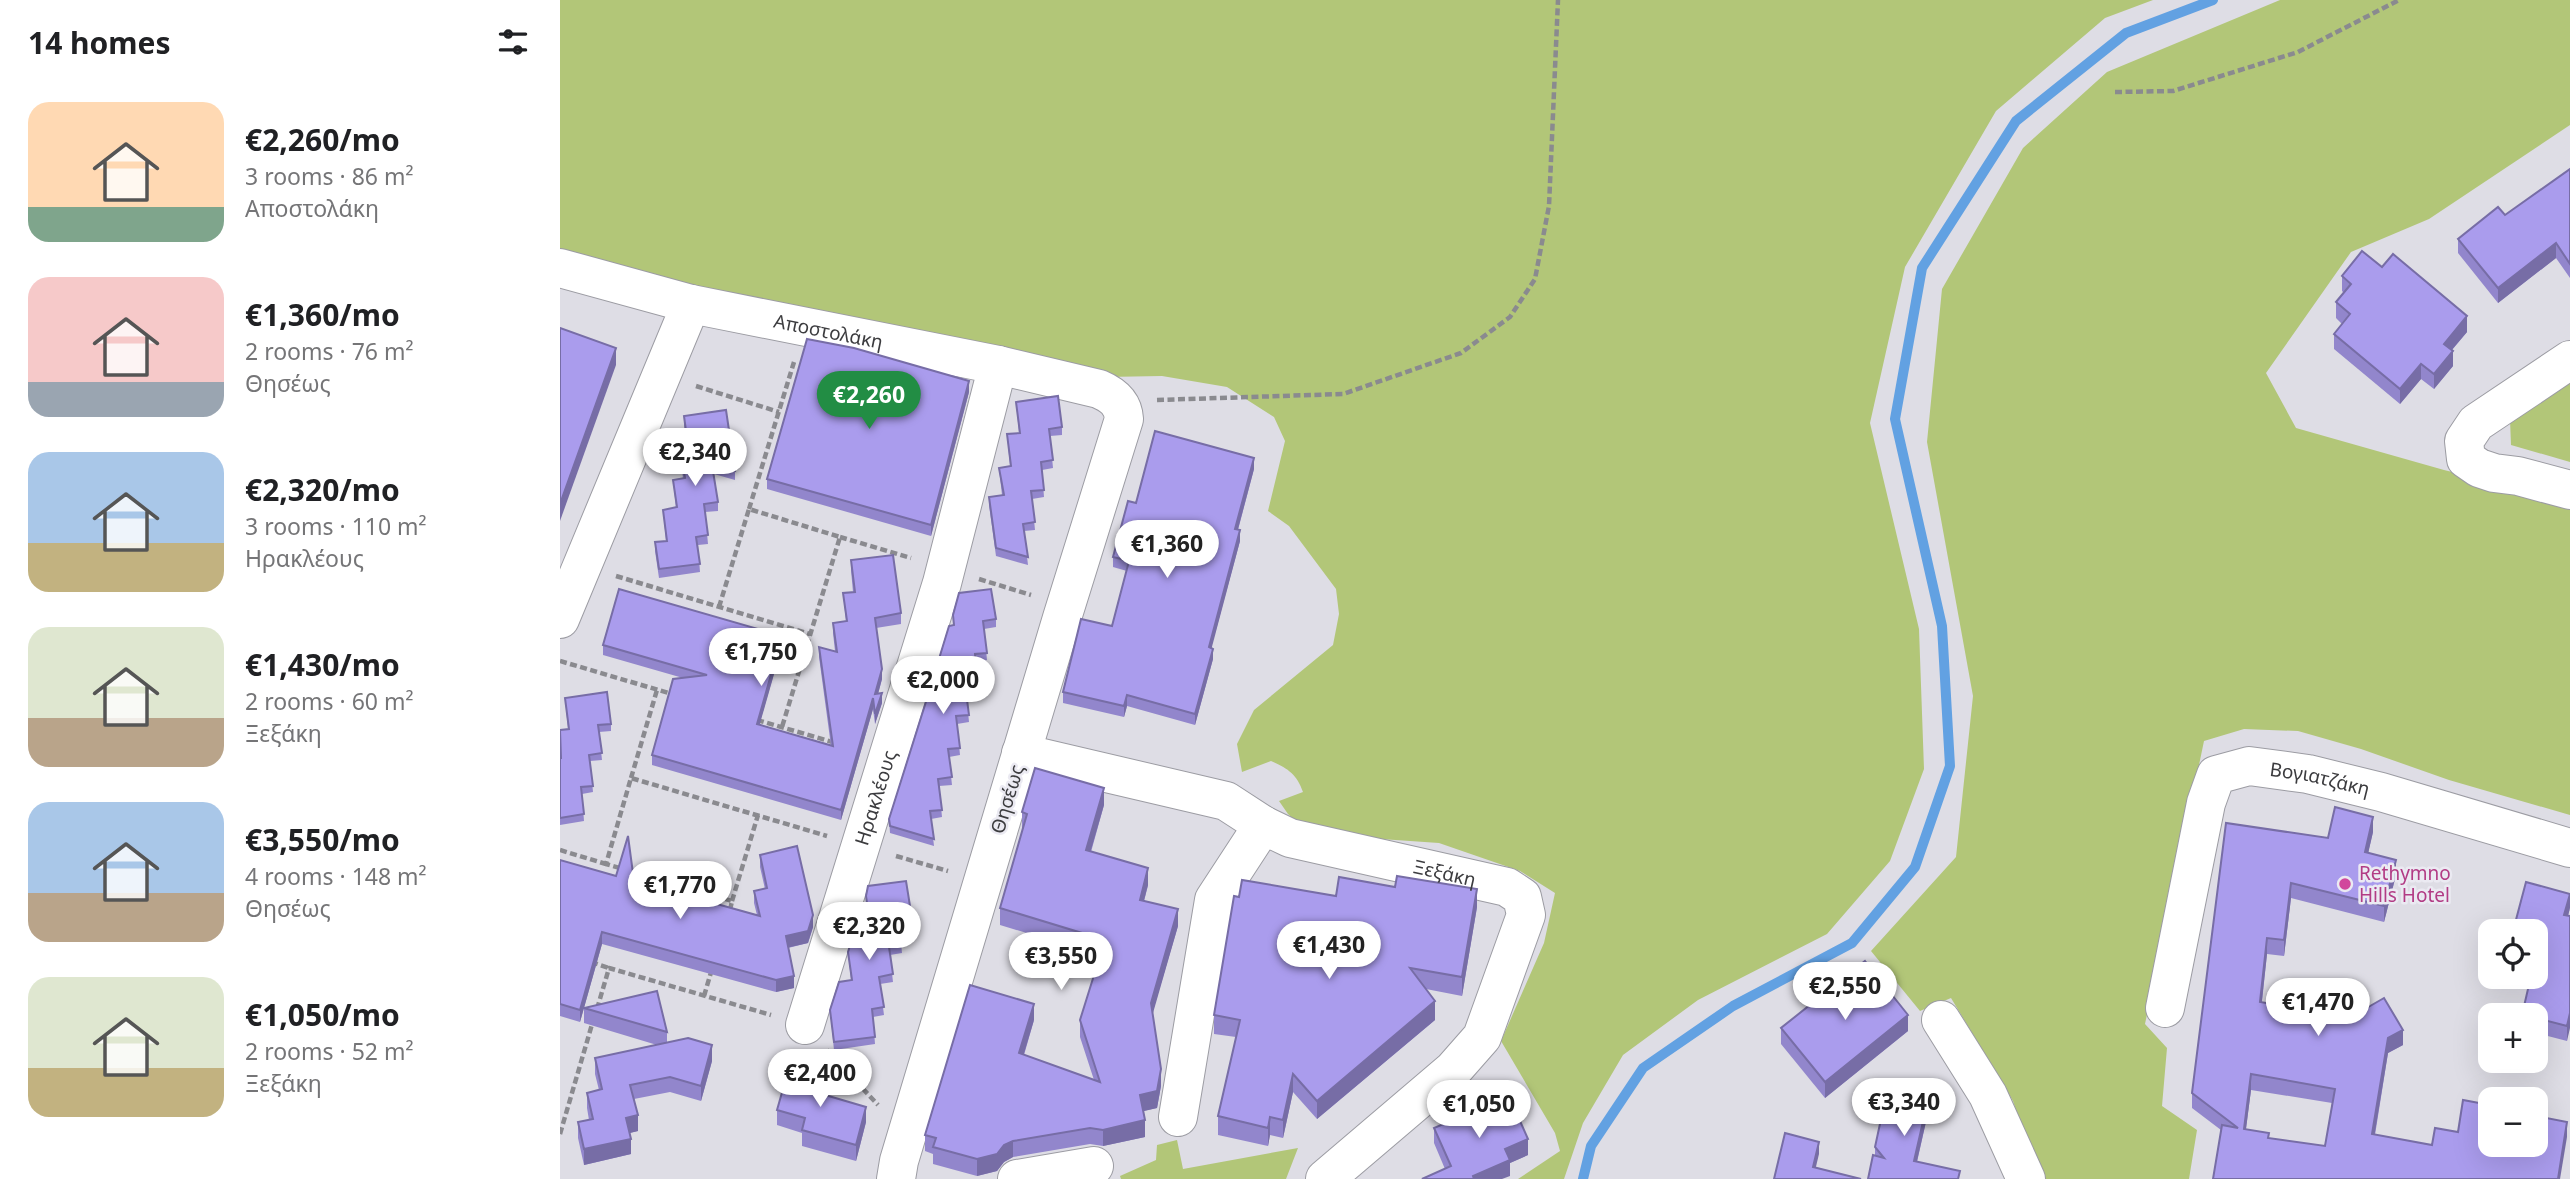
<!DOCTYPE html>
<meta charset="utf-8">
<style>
:root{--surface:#fff;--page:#f6f6f6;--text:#202124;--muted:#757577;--accent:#228d44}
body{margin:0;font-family:"Noto Sans",sans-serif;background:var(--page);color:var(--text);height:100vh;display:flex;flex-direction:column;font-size:26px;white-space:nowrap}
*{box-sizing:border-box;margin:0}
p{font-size:23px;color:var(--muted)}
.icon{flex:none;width:38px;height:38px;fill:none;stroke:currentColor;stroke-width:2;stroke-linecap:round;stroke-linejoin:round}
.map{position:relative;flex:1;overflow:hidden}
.panel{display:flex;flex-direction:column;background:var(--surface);width:560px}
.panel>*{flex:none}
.tools{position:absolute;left:1918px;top:919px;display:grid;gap:14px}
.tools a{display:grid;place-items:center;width:70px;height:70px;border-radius:14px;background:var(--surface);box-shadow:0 7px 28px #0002;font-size:35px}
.price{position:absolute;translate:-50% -60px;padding:0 16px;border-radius:24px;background:#fff;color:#222;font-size:23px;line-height:46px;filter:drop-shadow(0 2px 4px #0008)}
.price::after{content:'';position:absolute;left:50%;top:42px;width:21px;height:16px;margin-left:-10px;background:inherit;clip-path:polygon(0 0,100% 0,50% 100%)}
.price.current{background:var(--accent);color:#fff}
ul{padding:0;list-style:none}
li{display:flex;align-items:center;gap:21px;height:175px;padding:0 28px}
li span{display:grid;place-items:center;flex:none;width:196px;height:140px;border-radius:21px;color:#555}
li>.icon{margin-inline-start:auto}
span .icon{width:84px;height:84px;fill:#fffc;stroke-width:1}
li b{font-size:30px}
h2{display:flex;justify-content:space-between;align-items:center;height:84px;padding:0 28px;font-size:30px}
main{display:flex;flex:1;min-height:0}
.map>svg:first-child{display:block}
.green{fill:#b2c678}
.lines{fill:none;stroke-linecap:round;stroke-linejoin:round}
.stream{stroke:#62a1e2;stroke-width:10}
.minor-casing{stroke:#9c9ca3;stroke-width:40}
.path{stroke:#8a8a8f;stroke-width:4.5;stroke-dasharray:7 3.5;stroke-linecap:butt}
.minor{stroke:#fff;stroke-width:38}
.wall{fill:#9286cc;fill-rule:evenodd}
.shaded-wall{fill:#776da6}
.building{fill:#aa9ced;stroke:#776da6;stroke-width:2;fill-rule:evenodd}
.hotel-dot{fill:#d1479c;stroke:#ebeaf2;stroke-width:2.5}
.labels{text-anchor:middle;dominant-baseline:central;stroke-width:5;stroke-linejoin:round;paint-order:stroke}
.street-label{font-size:19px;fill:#3c3c3f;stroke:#ebeaf2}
.hotel-label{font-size:19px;fill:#b23c85;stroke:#ebeaf2;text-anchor:start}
</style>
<main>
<section class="panel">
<h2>14 homes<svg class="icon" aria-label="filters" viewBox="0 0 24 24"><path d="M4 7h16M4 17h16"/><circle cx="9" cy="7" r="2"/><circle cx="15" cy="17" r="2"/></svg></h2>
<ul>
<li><span style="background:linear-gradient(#ffd9b3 75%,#7fa58c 0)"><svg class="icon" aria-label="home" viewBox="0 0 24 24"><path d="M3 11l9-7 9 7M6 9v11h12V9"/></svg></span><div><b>€2,260/mo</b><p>3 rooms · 86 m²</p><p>Αποστολάκη</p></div></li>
<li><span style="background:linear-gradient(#f6c9c9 75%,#9aa5b1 0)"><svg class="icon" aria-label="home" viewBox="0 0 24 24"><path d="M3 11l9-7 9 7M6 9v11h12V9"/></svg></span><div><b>€1,360/mo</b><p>2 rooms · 76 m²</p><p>Θησέως</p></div></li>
<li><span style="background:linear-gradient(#a9c7e8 65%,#c2b280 0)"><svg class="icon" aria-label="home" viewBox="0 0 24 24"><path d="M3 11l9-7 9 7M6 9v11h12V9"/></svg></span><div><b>€2,320/mo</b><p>3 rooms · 110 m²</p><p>Ηρακλέους</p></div></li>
<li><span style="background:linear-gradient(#dfe7d0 65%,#b9a48a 0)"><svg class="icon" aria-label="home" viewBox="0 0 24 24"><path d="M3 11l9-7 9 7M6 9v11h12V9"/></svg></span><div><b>€1,430/mo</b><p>2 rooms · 60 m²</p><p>Ξεξάκη</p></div></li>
<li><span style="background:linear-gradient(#a9c7e8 65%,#b9a48a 0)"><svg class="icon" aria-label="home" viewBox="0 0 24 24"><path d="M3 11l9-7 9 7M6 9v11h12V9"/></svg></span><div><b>€3,550/mo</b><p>4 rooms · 148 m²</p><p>Θησέως</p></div></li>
<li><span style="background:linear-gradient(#dfe7d0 65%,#c2b280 0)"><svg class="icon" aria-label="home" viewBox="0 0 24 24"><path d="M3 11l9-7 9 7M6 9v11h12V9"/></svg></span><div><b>€1,050/mo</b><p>2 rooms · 52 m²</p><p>Ξεξάκη</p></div></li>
</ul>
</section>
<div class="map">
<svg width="2010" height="1179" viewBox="0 0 2010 1179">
<rect width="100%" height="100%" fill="#dedde5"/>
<!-- green -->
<g class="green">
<path d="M0,0H1593L1545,18L1436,111L1345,267L1310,423L1359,629L1364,769L1330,861L1267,934L1138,1000L1063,1055L1023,1123L1004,1179H958L1000,1151L995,1133L941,1041L984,943L995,893L960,871L879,843L792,837L744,829L728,814L719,801L743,792C737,774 727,768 711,761L682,772L677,744L694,710L773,645L779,614L776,589L729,526L708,511L725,441L714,417L667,387L602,376L545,377L111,285L0,253Z"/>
<path d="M1720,0H2010V125L1869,219L1791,252L1706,373L1736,428L1884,470L2010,501V815L1889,780L1801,749L1738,731L1684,729L1644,741L1585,1024L1607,1048L1602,1106L1637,1130L1629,1179H1478L1453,1101L1391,998L1360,1011L1311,951L1396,857L1413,696L1367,442L1382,289L1463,148L1547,72Z"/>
<path d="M2010,376V462L1951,445L1950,419Z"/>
<path d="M617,1140L623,1169L738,1148L726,1179H561L560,1176L596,1160L597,1145Z"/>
</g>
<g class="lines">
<!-- stream -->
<path class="stream" d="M1023,1179L1031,1146L1083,1068L1173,1006L1292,943L1355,867L1390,766L1382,626L1335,419L1362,268L1456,121L1566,33L1653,0"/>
<defs>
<g id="minor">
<path id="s1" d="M0,268L131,304L438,365L539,389C553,395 563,403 564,419L502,618L339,1161L336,1179"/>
<path d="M2010,360L1916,423L1904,441L1906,459L1919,468L1934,473L1958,476L2010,490"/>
<path d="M0,619L131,304"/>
<path id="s2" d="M461,753L666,801L703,825L730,838L947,887L962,897L966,915L922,1037L893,1070L765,1179"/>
<path id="s3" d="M1605,1008L1646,803L1656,775L1689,766L1748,774L1821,792L2010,848"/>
<path d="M1381,1020L1428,1095L1466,1179"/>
<path id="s4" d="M245,1025L382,583L438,365"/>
<path d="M618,1117L654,900L703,825"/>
<path d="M457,1179L534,1166"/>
</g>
</defs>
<!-- minor casing -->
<use href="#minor" class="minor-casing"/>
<!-- path -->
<g class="path">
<path d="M1555,92L1613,91L1738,52L1839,0"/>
<path d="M136,386L219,412"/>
<path d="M597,400L783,394L901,353L950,317L975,279L989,206L998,0"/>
<path d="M189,509L234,362"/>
<path d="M280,537L351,558"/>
<path d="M56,576L250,634"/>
<path d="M419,579L471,595"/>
<path d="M159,607L189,509L280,537L222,727"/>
<path d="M0,661L112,694"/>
<path d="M197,720L276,743"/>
<path d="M71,778L97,690"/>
<path d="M0,850L46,864"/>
<path d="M336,856L388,871"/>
<path d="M172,901L198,815"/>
<path d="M170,910L172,901L46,864L71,778L267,836"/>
<path d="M31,962L49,968"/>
<path d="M144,996L152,969"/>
<path d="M37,1009L49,968L211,1015"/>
<path d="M267,1050L318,1105"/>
<path d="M0,1134L33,1021"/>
</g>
<!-- minor -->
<use href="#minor" class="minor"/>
</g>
<!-- wall -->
<g class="wall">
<path d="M2010,169V278L1996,258L1938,303L1898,253V239L1945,215Z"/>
<path d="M1822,267L1907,332L1892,350L1893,366L1874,389L1861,379L1840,404L1774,349V334L1782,324L1776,318V302L1784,293L1782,291V276Z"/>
<path d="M409,392L371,536L207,489V479Z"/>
<path d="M456,402L502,427V435L490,436L493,468L482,470L484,497L472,499L475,530L464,531L468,565L436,556L429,505V497L442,495L439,468L450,466L447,434L459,433Z"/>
<path d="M124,416L175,471V480L154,474L158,502V511L145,512L148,544L138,545L140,572L99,578L95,551V542L106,541L103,510L116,508L113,480L123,479L120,447H127L124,425Z"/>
<path d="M694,469L678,530L680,541L651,648L653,659L635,725L567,706L564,717L503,703V692L552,626L567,571L553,567V557L576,503Z"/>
<path d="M291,560L341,613V624L316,628L322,679L318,694L322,703L315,724L313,709L281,820L92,765V755L123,678L43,655V645L222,646L199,725L271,746L259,657V647L275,651L273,633V623L286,621L283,593L293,592L291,570Z"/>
<path d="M393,615L436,619V627L424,629L427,660L416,662L418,690L406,691L409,722L397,724L400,755L389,757L392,785L379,786L382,817L371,819L374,846L330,833L329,819L376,688L375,672L393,625Z"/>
<path d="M5,698L51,724V731L39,732L42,760L30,761L33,792L22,794L24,821L0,825V730L8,729Z"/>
<path d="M544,805L531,852L588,885L584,901L618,926L592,1014L601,1086L597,1108L583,1111L585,1137L543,1146L530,1144L453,1157L444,1162L437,1171L417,1176L373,1164V1154L365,1151V1135L474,1020L464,1055L534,1080L520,1037V1020L540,955L440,925V908L463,829H462V812Z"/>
<path d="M1666,823L1768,838L1813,832L1808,853L1836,875L1824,922L1731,898L1724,956L1707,954L1702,1002L1843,1045L1828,1053L1815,1135L1872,1145L1930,1144L2007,1137L1653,1179L1661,1130L1632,1108V1093ZM1691,1090L1772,1103L1765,1146L1709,1138L1686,1129Z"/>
<path d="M200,855L253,927L248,943L228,948L234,988L216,992L42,944L20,1022L0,1016V860L197,915L194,903V891L205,889L200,867Z"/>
<path d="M306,896L351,912V920L339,921L342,953L330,955L333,982L320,984L324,1015L313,1017L315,1044L274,1050L270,1010L291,980L288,952L308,918Z"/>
<path d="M776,896L917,907L902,996L866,989L875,1020L757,1119L733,1092L723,1138L710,1135L708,1146L658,1135V1116L676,1037L654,1034V1015L679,897Z"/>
<path d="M2010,908L2008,916L2007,1041L1976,1033V1015L1968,989L1944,982V976H1976Z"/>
<path d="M24,1008L107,1032V1043L152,1061L141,1101L110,1092L74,1099L78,1131L69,1133L71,1154L24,1165L18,1138V1122L29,1120L27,1108V1093L39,1090L35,1074V1058L97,1045L24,1023Z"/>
<path d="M1221,1028L1348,1031L1265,1098L1221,1044Z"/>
<path d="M259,1093L306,1122L296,1161L242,1146V1133L217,1125V1110Z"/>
<path d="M1370,1104L1357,1162L1400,1179L1315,1156V1147Z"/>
<path d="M874,1128L968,1155L950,1163V1176L885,1169L874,1143Z"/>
</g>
<!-- shaded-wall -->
<g class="shaded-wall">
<path d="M1996,243V258L1938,303V288Z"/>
<path d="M1907,316V332L1884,359V344Z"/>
<path d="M56,348V365L0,521V504Z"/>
<path d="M1893,351V366L1874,389V374Z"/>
<path d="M1861,364V379L1840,404V389Z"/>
<path d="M409,381V392L371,536V525Z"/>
<path d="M694,458V469L675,540V529Z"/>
<path d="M680,530V541L649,658V647Z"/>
<path d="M222,636V646L197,734V724Z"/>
<path d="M653,649V659L635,725V714Z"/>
<path d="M322,669V679L315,705V694Z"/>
<path d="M322,693V703L315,724V714Z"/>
<path d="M567,695V706L564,717V706Z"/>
<path d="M313,698V709L281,820V810Z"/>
<path d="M544,788V805L526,867V850Z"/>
<path d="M1813,817V832L1805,867V852Z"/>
<path d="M1836,860V875L1824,922V906Z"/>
<path d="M588,868V885L580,916V900Z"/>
<path d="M1731,883V898L1724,956V940Z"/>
<path d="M917,889V907L902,996V977Z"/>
<path d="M2010,894V908L2004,930V915Z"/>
<path d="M618,909V926L591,1020V1003Z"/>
<path d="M253,915V927L248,943L226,948V936Z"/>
<path d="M42,932V944L20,1022V1010Z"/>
<path d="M1707,938V954L1700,1017V1002Z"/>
<path d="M234,976V988L216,992V980Z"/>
<path d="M875,1001V1020L757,1119V1101Z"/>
<path d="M474,1004V1020L459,1070V1053Z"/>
<path d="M2010,1013V1028L2007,1041V1026Z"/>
<path d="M1348,1015V1031L1265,1098V1082Z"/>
<path d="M1843,1030V1045L1828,1053L1812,1150V1134L1828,1038Z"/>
<path d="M152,1045V1061L141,1101V1086Z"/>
<path d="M601,1069V1086L597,1108L580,1112V1095Z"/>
<path d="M733,1074V1092L723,1138V1120Z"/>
<path d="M1691,1074V1090L1684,1144V1129Z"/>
<path d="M259,1076V1092L255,1108V1092Z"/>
<path d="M1370,1091V1104L1354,1174V1161Z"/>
<path d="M306,1107V1122L296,1161V1145Z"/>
<path d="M78,1115V1131L66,1134V1118Z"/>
<path d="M710,1117V1135L708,1146V1128Z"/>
<path d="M585,1120V1137L543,1146V1130Z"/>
<path d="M2007,1122V1137L2000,1179H1998Z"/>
<path d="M71,1139V1154L24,1165V1149Z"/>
<path d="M968,1139V1155L950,1163V1176L942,1179H913V1176L945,1149Z"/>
<path d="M453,1141V1157L444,1162L437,1171L417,1176V1159Z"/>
<path d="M1259,1142V1154L1253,1179V1167Z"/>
</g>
<!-- building -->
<g class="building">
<path d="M2010,169V264L1996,243L1938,288L1898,239L1938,207L1945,215Z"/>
<path d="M1802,251L1822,267L1833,254L1907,316L1884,344L1893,351L1874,374L1861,364L1840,389L1774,334L1790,314L1776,302L1791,284L1782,276Z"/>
<path d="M0,328L56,348L0,504Z"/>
<path d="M247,339L294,348L409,381L371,525L207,479Z"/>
<path d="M498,396L502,427L489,429L493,460L481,462L484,490L471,491L475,522L463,524L468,557L436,548L429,497L444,495L439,468L451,466L447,434L460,433L456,402Z"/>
<path d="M166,410L175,471L152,465L158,502L144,504L148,535L136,537L140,564L99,569L95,542L107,541L103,510L117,507L113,480L125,478L120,447L128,446L124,416Z"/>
<path d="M595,431L694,458L675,529L680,530L649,647L653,649L635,714L567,695L564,706L503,692L521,619L552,626L569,561L553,557L568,501L576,503Z"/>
<path d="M333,555L341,613L315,618L322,669L315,694L322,693L315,714L313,698L281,810L92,755L113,679L147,675L43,645L59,589L222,636L197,724L273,746L259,647L277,652L273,623L287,621L283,593L295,592L291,560Z"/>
<path d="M431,589L436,619L423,621L427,653L415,654L418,682L405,684L409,715L396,716L400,748L388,749L392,777L378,779L382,810L370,811L374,839L330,826L329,819L370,689L377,688L375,672L389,626L394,625L393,615L399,593Z"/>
<path d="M47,692L51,724L38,725L42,753L29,755L33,786L21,787L24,814L0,818V758H1L0,730L9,729L5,698Z"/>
<path d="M475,768L544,788L526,850L588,868L580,900L618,909L591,1003L601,1069L597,1091L580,1095L585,1120L543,1130L530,1128L453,1141L444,1145L437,1154L417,1159L373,1147L376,1138L365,1135L410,985L474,1004L459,1053L540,1082L520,1020L545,940L440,908L467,814L462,812Z"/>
<path d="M1775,807L1813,817L1805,852L1836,860L1824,906L1731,883L1724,940L1707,938L1700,1002L1791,1017L1824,998L1843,1030L1828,1038L1812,1134L1872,1145L1875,1128L1898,1132L1903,1100L1930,1105V1144H1976V1116L2007,1122L1998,1179H1653L1662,1125L1678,1128L1632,1093L1666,823L1768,838ZM1691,1074L1775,1089L1765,1146L1708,1138L1709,1133L1684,1129Z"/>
<path d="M68,836L74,881L200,916L194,891L207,888L200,855L237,846L253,915L248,931L226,936L234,976L216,980L42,932L20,1010L0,1004V860L56,876Z"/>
<path d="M837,876L917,889L902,977L850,968L875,1001L757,1101L733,1074L723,1120L710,1117L708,1128L658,1116L680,1020L654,1015L674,896L679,897L682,880L776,896L779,877L835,887Z"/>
<path d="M346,881L351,912L338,913L342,945L329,947L333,974L319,977L324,1007L312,1009L315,1037L274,1042L270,1010L279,982L292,980L288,952L298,919L309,917L306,896L308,886Z"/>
<path d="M1966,882L2010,894L2004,915L2010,916V1013L2007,1026L1976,1018V1015H1962L1971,976H1976V931H1953Z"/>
<path d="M1305,961L1348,1015L1265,1082L1221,1028Z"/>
<path d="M97,991L107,1032L24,1008Z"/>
<path d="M128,1038L152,1045L141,1086L110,1077L70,1085L78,1115L66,1118L71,1139L24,1149L18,1122L33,1119L27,1093L42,1089L35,1058Z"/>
<path d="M229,1068L259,1076L255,1092L306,1107L296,1145L242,1130L245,1118L217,1110Z"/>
<path d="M1329,1082L1370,1091L1354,1161L1400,1171L1398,1179H1308L1313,1155L1324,1158L1315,1147Z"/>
<path d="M949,1096L968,1139L945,1149L950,1160L913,1176L914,1179H862L891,1166L874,1128Z"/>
<path d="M1225,1133L1259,1142L1253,1167L1301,1179H1214Z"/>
</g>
<!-- markers -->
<circle class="hotel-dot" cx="1785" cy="884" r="7"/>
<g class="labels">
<!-- street labels -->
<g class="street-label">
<text stroke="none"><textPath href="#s1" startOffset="276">Αποστολάκη</textPath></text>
<text stroke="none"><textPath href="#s3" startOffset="345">Βογιατζάκη</textPath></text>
<text stroke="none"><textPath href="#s4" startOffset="238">Ηρακλέους</textPath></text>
<text transform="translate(447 799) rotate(-73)">Θησέως</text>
<text stroke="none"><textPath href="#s2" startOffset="443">Ξεξάκη</textPath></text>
</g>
<!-- hotel labels -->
<g class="hotel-label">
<text x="1799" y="873">Rethymno<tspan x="1799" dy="22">Hills Hotel</tspan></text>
</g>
</g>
</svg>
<div class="tools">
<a><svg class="icon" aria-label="locate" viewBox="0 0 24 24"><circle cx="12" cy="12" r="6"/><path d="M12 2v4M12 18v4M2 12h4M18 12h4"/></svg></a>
<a>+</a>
<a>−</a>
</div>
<b class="price current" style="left:309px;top:431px">€2,260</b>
<b class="price" style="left:135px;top:488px">€2,340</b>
<b class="price" style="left:607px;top:580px">€1,360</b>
<b class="price" style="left:201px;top:688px">€1,750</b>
<b class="price" style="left:383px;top:716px">€2,000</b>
<b class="price" style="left:120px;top:921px">€1,770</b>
<b class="price" style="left:309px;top:962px">€2,320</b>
<b class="price" style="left:769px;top:981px">€1,430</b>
<b class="price" style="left:501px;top:992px">€3,550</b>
<b class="price" style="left:1285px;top:1022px">€2,550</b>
<b class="price" style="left:1758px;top:1038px">€1,470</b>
<b class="price" style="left:260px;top:1109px">€2,400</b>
<b class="price" style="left:1344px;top:1138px">€3,340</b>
<b class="price" style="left:919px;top:1140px">€1,050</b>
</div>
</main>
